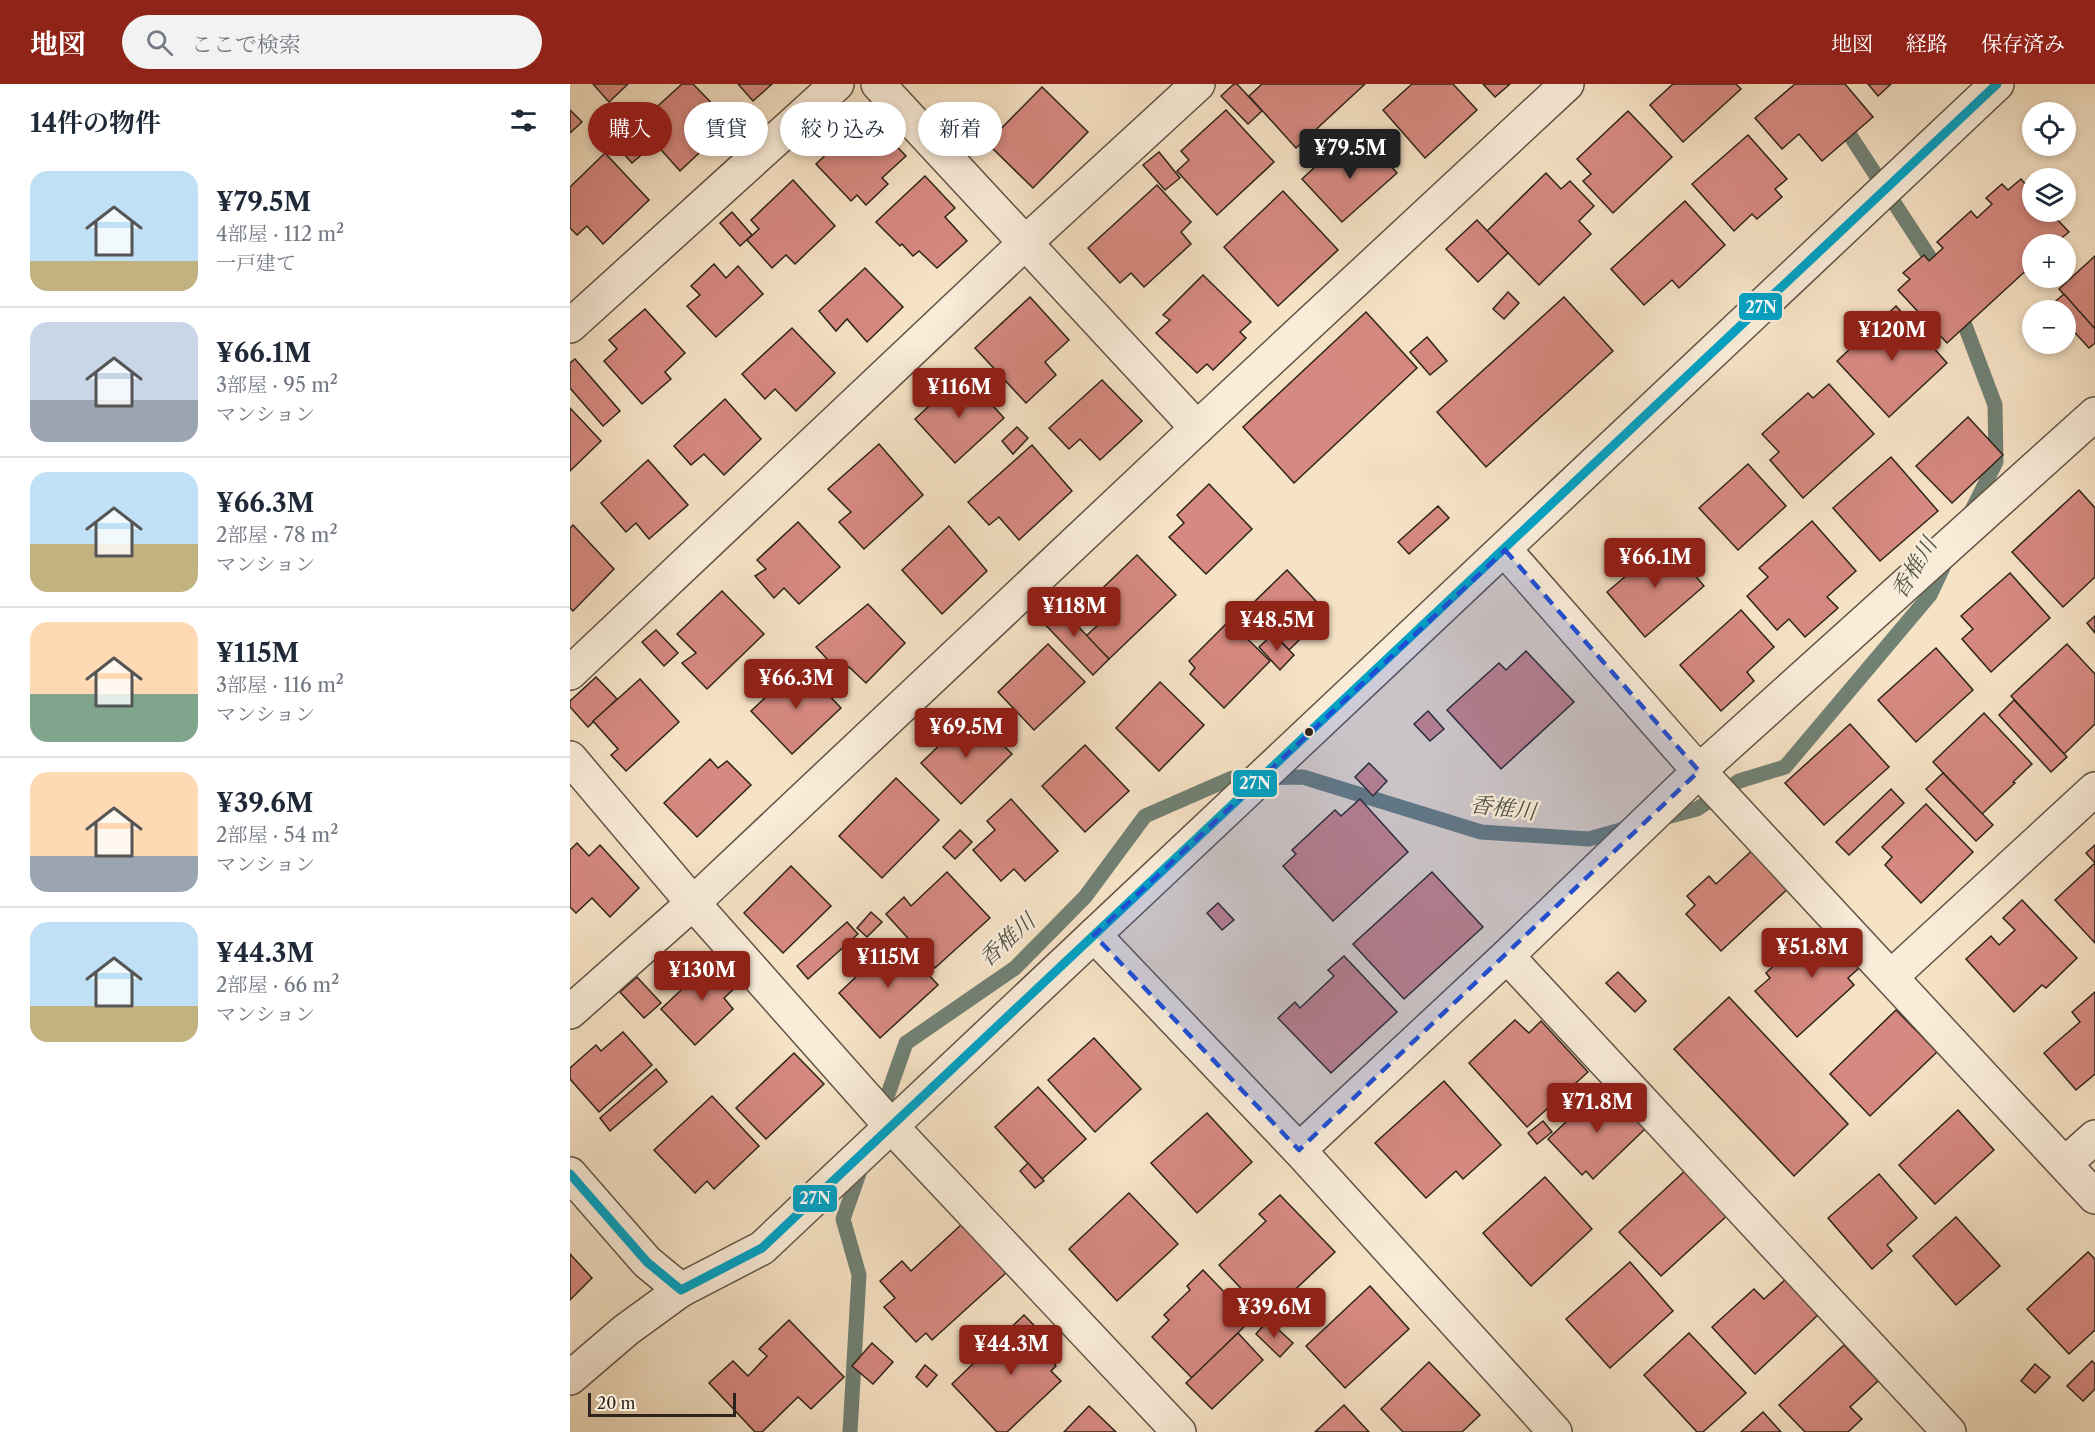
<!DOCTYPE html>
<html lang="ja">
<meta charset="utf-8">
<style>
:root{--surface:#fff;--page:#f2f2f3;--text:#1f2937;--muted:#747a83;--line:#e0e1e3;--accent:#8f2418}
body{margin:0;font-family:"Libre Caslon Text","Noto Serif JP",serif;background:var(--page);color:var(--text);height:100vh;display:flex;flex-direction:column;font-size:22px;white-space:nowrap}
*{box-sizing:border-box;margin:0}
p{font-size:20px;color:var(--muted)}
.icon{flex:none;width:33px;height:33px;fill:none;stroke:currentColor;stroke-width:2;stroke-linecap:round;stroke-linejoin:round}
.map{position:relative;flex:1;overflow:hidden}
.details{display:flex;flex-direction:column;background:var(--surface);width:570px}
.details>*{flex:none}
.hud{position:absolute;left:18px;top:18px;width:570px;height:54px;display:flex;gap:12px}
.controls{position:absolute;left:1452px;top:18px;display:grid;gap:12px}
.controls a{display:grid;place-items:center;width:54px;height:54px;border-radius:50%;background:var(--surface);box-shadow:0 3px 9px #0003;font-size:30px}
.scale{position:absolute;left:18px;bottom:15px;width:148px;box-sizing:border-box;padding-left:6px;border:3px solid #2e241b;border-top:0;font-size:16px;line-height:21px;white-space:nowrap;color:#2e241b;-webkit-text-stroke:4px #f9ecd9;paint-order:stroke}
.price{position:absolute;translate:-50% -51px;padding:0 14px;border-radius:6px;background:var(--accent);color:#fff;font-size:20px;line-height:39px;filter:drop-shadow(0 2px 3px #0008)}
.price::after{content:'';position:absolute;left:50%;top:36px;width:18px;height:14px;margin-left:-9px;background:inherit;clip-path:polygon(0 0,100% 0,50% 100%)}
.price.selected{background:#222;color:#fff}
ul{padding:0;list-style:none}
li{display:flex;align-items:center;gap:18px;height:150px;padding:0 30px}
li+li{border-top:2px solid var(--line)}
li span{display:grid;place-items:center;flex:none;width:168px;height:120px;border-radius:18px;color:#555}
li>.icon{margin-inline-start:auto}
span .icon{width:72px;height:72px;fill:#fffc;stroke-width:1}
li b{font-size:26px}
h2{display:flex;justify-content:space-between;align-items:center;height:72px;padding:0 30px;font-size:26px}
.chip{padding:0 21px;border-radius:27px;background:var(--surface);box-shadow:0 3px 9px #0003;font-size:21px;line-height:54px}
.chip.selected{background:var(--accent);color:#fff}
header{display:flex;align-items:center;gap:36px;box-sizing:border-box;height:84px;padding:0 30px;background:var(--accent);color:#fff}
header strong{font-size:28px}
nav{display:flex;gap:33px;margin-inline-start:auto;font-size:21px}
.search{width:420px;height:54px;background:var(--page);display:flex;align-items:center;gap:15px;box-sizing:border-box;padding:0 21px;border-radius:33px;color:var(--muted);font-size:22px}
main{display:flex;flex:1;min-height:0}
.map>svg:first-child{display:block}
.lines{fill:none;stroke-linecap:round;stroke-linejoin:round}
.stream{stroke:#718174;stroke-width:15}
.building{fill:#d68980;stroke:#2e241b;stroke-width:1.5}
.minor-casing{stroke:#605446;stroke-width:36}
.tertiary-casing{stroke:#605446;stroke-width:36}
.minor{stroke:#f9ecd9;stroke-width:33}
.tertiary{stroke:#f9ecd9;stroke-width:33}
.bus-1-casing{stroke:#f9ecd9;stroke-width:14}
.bus-1{stroke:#02a2c5;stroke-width:9}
.marked{fill:#1d4ed8;fill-opacity:0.2;stroke:#1d4ed8;stroke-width:4.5;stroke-dasharray:12 8;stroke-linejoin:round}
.bus-dot{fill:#2e241b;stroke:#f9ecd9;stroke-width:2}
.labels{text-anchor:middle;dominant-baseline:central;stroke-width:5;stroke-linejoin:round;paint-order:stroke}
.water-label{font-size:22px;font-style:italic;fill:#4f5247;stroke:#f9ecd9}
.line-badge{stroke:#f9ecd9;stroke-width:2}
.badge-label{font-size:16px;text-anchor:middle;font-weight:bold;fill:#fff}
</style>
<header>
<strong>地図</strong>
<div class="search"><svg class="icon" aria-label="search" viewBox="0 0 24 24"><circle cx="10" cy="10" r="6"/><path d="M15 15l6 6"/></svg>ここで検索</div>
<nav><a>地図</a><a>経路</a><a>保存済み</a></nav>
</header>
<main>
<section class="details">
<h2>14件の物件<svg class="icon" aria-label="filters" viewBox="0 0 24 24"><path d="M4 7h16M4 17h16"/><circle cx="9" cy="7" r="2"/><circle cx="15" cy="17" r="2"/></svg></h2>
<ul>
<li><span style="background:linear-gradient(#bfe0f5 75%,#c2b280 0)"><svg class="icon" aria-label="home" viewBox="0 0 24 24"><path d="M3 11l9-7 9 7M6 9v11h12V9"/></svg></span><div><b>¥79.5M</b><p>4部屋 · 112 m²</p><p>一戸建て</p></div></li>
<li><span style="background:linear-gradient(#c9d6e8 65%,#9aa5b1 0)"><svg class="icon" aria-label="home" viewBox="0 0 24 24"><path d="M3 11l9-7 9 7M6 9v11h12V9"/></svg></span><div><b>¥66.1M</b><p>3部屋 · 95 m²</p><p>マンション</p></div></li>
<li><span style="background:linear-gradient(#bfe0f5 60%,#c2b280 0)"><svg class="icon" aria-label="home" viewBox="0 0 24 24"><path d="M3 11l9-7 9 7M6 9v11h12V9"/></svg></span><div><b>¥66.3M</b><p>2部屋 · 78 m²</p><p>マンション</p></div></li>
<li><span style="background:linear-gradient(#ffd9b3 60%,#7fa58c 0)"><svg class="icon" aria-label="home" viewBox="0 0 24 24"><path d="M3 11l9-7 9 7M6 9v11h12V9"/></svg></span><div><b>¥115M</b><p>3部屋 · 116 m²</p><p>マンション</p></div></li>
<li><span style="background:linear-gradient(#ffd9b3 70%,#9aa5b1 0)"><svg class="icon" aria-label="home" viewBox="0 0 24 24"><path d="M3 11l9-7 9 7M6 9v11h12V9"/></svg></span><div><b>¥39.6M</b><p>2部屋 · 54 m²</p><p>マンション</p></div></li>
<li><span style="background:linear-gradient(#bfe0f5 70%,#c2b280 0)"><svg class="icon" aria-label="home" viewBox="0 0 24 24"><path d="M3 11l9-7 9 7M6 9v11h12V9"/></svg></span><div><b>¥44.3M</b><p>2部屋 · 66 m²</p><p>マンション</p></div></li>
</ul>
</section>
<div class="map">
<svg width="1525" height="1348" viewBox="0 0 1525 1348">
<rect width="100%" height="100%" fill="#f6e2c5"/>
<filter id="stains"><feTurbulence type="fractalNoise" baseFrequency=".00333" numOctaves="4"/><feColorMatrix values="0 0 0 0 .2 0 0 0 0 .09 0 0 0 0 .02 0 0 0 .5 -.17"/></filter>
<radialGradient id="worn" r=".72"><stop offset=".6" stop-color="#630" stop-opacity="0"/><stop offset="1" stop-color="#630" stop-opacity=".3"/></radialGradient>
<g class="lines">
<!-- stream -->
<g class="stream">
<path d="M1270,36L1364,180L1370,178L1373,184"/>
<path d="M1388,223L1425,321L1426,378L1400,430"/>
<path d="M1089,735L1127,725L1169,697L1215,683L1360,511L1377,475"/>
<path d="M311,1030L336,959L445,884L515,813L575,732L662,694L733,693L911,748L1019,755L1061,743"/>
<path d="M280,1348L289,1191L273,1135L293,1078"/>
</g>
</g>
<!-- building -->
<g class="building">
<path d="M23,0H58L39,18Z"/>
<path d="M112,0H123L161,39L110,87L68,40Z"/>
<path d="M168,0H202L183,17Z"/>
<path d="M664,0H667L692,27L678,40L651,12Z"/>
<path d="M692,0H795L726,64L679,12Z"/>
<path d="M842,0H883L907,26L855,74L813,26Z"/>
<path d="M913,0H940L925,13Z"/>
<path d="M1103,0H1166L1171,5L1113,58L1080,21Z"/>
<path d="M1225,0H1275L1303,33L1252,77L1229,50L1212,65L1185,34Z"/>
<path d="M1298,0H1321L1308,12Z"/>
<path d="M472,3L518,48L463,104L417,59Z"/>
<path d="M0,26L12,38L0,49Z"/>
<path d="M656,26L704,78L647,131L607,87L619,76L611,67Z"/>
<path d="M1058,27L1102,73L1043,129L1013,97L1021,90L1007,75Z"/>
<path d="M297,32L336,72L312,94L318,100L296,121L287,111L281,117L246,80Z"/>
<path d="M47,33L77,66L62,79L32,46Z"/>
<path d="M1178,51L1217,95L1205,105L1212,113L1187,135L1182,130L1164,147L1122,100Z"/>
<path d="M798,57L827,89L772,138L732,95L760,69L771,81Z"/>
<path d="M589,68L610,94L595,106L573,81Z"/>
<path d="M35,69L79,116L33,160L17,142L7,151L0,144V103Z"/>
<path d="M976,89L991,105L1000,97L1024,122L1009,137L1021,150L969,201L917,147Z"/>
<path d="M355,92L385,124L375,133L397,157L367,184L349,167L343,172L332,160L330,162L306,138Z"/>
<path d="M1451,95L1462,108V128H1480L1499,148L1484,160H1462V181L1377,259L1328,206L1340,195L1333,189L1354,171L1359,177L1373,164L1367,158L1401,127L1407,134L1422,120L1416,114L1432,100L1438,106Z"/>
<path d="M223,96L265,142L225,180L216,171L202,184L177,156L189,145L181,136Z"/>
<path d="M587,101L621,138L611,148L621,160L574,203L561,189L550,199L518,164Z"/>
<path d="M713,107L768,166L708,222L654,163Z"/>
<path d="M1115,117L1155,161L1109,204L1102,196L1074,221L1041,185Z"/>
<path d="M162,128L182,151L170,162L150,139Z"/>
<path d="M907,136L938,169L908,198L876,165Z"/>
<path d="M1525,172V245L1489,205Z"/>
<path d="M144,180L156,194L168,182L193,210L146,253L117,222L130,211L121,202Z"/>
<path d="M295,184L333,223L297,258L277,235L266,247L249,227Z"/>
<path d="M633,191L681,238L670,248L676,254L643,286L637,280L627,289L586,249L600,236L593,231Z"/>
<path d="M938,208L949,219L934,235L923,225Z"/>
<path d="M1494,210L1525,245V259L1519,264L1496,239V226H1484L1480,222Z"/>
<path d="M460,213L499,256L475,278L486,291L456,319L405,264Z"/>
<path d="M994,213L1043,267L916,383L867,328Z"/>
<path d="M1326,222L1377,279L1319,333L1267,277Z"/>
<path d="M75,225L115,269L95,288L101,295L72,320L34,277L47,265L39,256Z"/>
<path d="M796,228L847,284L724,399L673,343Z"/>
<path d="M222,244L265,289L226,327L205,305L195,315L172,290Z"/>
<path d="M857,253L877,277L860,291L840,268Z"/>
<path d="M5,275L50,327L33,342L0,304V279Z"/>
<path d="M394,290L434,334L385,379L345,335Z"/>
<path d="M532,296L572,337L530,376L510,355L499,365L479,344Z"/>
<path d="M1259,300L1304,350L1233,414L1200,376L1209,368L1192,350L1238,309L1243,314Z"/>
<path d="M155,315L191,355L154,391L134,370L121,381L104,362Z"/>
<path d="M0,324L31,357L0,387Z"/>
<path d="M1398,333L1433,371L1382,419L1346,382Z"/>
<path d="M447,343L458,354L443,370L432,357Z"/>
<path d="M309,360L353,411L294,465L269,438L281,428L258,405Z"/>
<path d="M462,361L502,407L449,456L429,433L419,441L398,418Z"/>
<path d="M1321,373L1368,427L1310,477L1263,424Z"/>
<path d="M78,376L118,421L79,455L66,439L56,448L31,419Z"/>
<path d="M1178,380L1216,422L1168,466L1129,424Z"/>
<path d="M639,400L682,445L636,490L599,453L614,439L607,431Z"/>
<path d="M1509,406L1525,424V493L1493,523L1442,468Z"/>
<path d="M868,422L879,434L839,470L828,458Z"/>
<path d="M1242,437L1286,487L1257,513L1268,524L1235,553L1219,535L1207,546L1177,512L1198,493L1189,484Z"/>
<path d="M228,438L270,483L229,520L214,504L204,514L185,492L196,485L187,476Z"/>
<path d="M3,441L44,485L3,527L0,524V444Z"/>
<path d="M379,442L417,487L372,530L332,486Z"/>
<path d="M1096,458L1134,502L1075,553L1037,508Z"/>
<path d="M567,471L606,511L539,575L516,552L528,541L512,524Z"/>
<path d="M717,486L757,529L719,566L679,523Z"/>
<path d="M1440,489L1480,534L1421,588L1392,555L1403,545L1391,532Z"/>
<path d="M152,507L194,550L137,605L112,579L126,569L107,550Z"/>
<path d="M484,517L539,575L523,591L468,533Z"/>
<path d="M298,520L335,559L296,599L279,583L271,590L246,563Z"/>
<path d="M1171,526L1204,563L1177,588L1184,597L1151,627L1110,581Z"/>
<path d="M1525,532V549L1517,539Z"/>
<path d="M659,537L700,577L654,624L620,590L625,584L619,577Z"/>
<path d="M86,546L108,569L94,582L72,558Z"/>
<path d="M703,550L724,571L710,586L689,563Z"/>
<path d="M478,560L515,598L464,646L428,608Z"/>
<path d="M1497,560L1525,590V640L1494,670L1441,612Z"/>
<path d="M1366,564L1403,606L1346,658L1308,616Z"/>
<path d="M956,567L1004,618L931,685L877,626L929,579L936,586Z"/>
<path d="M230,581L271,624L222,670L181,627Z"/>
<path d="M26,593L47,615L18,643L0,623V617Z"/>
<path d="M70,595L109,638L56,687L41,671L48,665L23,637Z"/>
<path d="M590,598L634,641L589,687L546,644Z"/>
<path d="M1444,616L1497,673L1481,688L1429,631Z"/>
<path d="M858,627L874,645L860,657L844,640Z"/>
<path d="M1414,629L1462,680L1443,698L1445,699L1412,730L1363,678Z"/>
<path d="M402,630L442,670L391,720L351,679Z"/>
<path d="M1280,640L1319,683L1254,741L1215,699Z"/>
<path d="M515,661L559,707L515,748L472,702Z"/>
<path d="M140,675L148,684L157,677L181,701L127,753L94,719Z"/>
<path d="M799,679L817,697L803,712L785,693Z"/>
<path d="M1373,689L1423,741L1406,757L1356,705Z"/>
<path d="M326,694L369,736L312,794L269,752Z"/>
<path d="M1321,705L1334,719L1279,771L1266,758Z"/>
<path d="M441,715L488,767L455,797L444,785L431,797L403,766L425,746L417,737Z"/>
<path d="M790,715L838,768L763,837L713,782L726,770L722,766L765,726L771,732Z"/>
<path d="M1356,720L1403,768L1351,819L1315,781L1322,773L1312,763Z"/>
<path d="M390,746L402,758L385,775L373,763Z"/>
<path d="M7,759L19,772L30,761L69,804L40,833L22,814L6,829L0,823V766Z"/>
<path d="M1188,761L1224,799L1151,867L1116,830L1125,821L1117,812L1139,792L1146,800Z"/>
<path d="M1525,761V779L1516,769Z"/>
<path d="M1525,779V859L1485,816Z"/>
<path d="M221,782L261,822L213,869L174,829Z"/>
<path d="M377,788L420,834L365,884L316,830L334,813L341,822Z"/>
<path d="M862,788L913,843L834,915L783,860Z"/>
<path d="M1452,816L1507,874L1476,904L1472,901L1444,928L1396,875L1421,852L1429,861L1445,846L1433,834Z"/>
<path d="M648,819L664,836L652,846L637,829Z"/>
<path d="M301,828L312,838L297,853L287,844Z"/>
<path d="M277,838L288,850L238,895L227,882Z"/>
<path d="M1263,838L1298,876L1278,894L1284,901L1227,953L1185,907L1200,894L1196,889L1222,864L1228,870Z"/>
<path d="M326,855L368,901L310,954L269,909Z"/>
<path d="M774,872L827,928L761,989L708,934L725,918L730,924L764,892L758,886Z"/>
<path d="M144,875L168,901L154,914L163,925L125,961L91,925Z"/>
<path d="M1048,888L1076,917L1065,928L1036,899Z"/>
<path d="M67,893L91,919L74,934L50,908Z"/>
<path d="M1525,908V990L1506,1006L1474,969L1510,938L1502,928Z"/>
<path d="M1159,913L1278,1040L1224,1092L1104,965Z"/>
<path d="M1326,926L1367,968L1300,1032L1260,990Z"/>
<path d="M945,936L959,949L971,937L1018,988L957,1043L899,979Z"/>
<path d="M53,948L82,981L29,1028L0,995V984L26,961L31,967Z"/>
<path d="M524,954L571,1005L525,1048L478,996Z"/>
<path d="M224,969L254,1000L196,1055L166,1024Z"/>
<path d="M86,985L97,998L40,1047L30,1034Z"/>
<path d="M874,997L931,1061L893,1095L886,1087L856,1114L805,1059Z"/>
<path d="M1034,1002L1075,1045L1023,1095L1016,1087L1012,1091L978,1055Z"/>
<path d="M468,1003L516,1055L472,1095L425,1043Z"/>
<path d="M142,1012L189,1062L144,1105L137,1097L125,1109L84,1066Z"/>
<path d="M1388,1026L1424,1066L1365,1120L1329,1081Z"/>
<path d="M637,1029L682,1078L627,1129L581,1079Z"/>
<path d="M973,1037L982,1048L967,1060L958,1049Z"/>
<path d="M458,1079L474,1097L465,1104L450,1087Z"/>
<path d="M1118,1084L1160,1129L1091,1192L1049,1148Z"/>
<path d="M1309,1090L1347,1134L1317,1161L1322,1167L1302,1185L1258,1134Z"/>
<path d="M975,1093L1022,1145L961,1202L913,1149Z"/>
<path d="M559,1109L608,1160L547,1217L499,1165Z"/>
<path d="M710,1111L765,1168L697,1232L649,1181L696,1137L689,1130Z"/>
<path d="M1386,1133L1430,1182L1386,1221L1343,1172Z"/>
<path d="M392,1140L437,1188L362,1256L356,1249L346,1258L314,1223L325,1214L310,1197L332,1177L341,1187Z"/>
<path d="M1518,1168L1525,1175V1246L1499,1270L1457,1225Z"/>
<path d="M0,1170L22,1194L0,1216Z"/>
<path d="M1060,1178L1103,1227L1040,1284L996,1235Z"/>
<path d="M633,1186L681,1236L622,1294L582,1253L599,1236L594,1231L620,1206L617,1202Z"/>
<path d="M1216,1195L1249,1230L1185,1290L1142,1243L1184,1205L1194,1215Z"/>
<path d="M800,1202L839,1245L775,1304L736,1262Z"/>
<path d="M454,1231L488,1266L480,1274L486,1282L481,1287L491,1297L437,1348H427L382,1300Z"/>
<path d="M219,1236L274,1293L241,1325L228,1313L192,1348H185L139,1299L163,1277L178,1292L197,1272L189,1265Z"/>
<path d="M698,1236L723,1259L710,1273L686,1250Z"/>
<path d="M668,1249L693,1276L642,1325L616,1299Z"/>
<path d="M1119,1249L1176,1309L1133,1348H1127L1074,1291Z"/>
<path d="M302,1259L323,1278L303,1300L282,1282Z"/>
<path d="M1274,1261L1308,1297L1280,1323L1292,1335L1278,1348H1235L1209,1321Z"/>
<path d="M1522,1277L1525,1280V1305L1513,1317L1497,1302Z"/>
<path d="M859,1278L910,1331L892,1348H833L811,1325Z"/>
<path d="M1465,1280L1480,1293L1465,1309L1451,1297Z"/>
<path d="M355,1281L367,1291L357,1303L346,1293Z"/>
<path d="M774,1321L799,1348H745Z"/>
<path d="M519,1322L546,1348H494Z"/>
<path d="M1193,1328L1211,1348H1171Z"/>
</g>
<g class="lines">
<defs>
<g id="minor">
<path d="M308,0L627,344"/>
<path d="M0,242L267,0"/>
<path d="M935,466L1129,687L1525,1113"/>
<path d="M0,589L455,159L628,0"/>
<path d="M0,674L123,819L321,1042L609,1348"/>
<path d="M937,872L1379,1348"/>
<path d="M1322,892L1525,705"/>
<path d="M0,928L123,819L627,344L997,0"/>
<path d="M729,1066L937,872L1129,687L1525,330"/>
<path d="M1495,1080L1525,1053"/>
<path d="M0,1294L56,1246L111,1206"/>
</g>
<g id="tertiary">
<path d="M524,851L729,1066L985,1348"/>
<path d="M0,1090L77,1178L111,1206L192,1164L1427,0"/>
</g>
</defs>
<!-- minor casing -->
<use href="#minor" class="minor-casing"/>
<!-- tertiary casing -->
<use href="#tertiary" class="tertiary-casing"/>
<!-- minor -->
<use href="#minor" class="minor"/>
<!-- tertiary -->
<use href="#tertiary" class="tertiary"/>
<defs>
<path id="bus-1" d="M0,1090L77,1178L111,1206L192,1164L1427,0"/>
</defs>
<!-- bus-1 casing -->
<use href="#bus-1" class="bus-1-casing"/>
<!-- bus-1 -->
<use href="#bus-1" class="bus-1"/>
</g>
<!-- marked area -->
<path class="marked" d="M935,466L1129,687L729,1066L524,851Z"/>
<!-- markers -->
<circle class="bus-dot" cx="739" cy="648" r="5"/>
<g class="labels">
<!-- water labels -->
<g class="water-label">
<text transform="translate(1344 484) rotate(-59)">香椎川</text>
<text transform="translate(933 724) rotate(7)">香椎川</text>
<text transform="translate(437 856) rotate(-42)">香椎川</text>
</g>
</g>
<g class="line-badge">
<rect x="1168" y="208" width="45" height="29" rx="6" fill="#02a2c5"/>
<rect x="662" y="685" width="46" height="29" rx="6" fill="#02a2c5"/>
<rect x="222" y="1100" width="46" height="29" rx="6" fill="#02a2c5"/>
</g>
<g class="badge-label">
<text x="1191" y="229">27N</text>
<text x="685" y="705">27N</text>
<text x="245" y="1120">27N</text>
</g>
<rect width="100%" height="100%" filter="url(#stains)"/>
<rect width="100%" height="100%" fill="url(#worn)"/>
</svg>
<div class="controls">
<a><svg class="icon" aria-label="locate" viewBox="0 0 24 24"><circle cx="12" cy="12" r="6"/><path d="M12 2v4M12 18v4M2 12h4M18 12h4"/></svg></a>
<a><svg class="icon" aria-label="layers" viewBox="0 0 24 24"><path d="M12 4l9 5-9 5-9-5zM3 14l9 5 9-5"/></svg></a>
<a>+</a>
<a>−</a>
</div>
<div class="scale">20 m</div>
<b class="price selected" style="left:780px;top:96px">¥79.5M</b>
<b class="price" style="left:1322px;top:278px">¥120M</b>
<b class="price" style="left:389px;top:335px">¥116M</b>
<b class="price" style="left:1085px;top:505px">¥66.1M</b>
<b class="price" style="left:504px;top:554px">¥118M</b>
<b class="price" style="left:707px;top:568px">¥48.5M</b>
<b class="price" style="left:226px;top:626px">¥66.3M</b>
<b class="price" style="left:396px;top:675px">¥69.5M</b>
<b class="price" style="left:1242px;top:895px">¥51.8M</b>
<b class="price" style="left:318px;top:905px">¥115M</b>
<b class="price" style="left:132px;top:918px">¥130M</b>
<b class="price" style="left:1027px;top:1050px">¥71.8M</b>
<b class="price" style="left:704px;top:1255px">¥39.6M</b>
<b class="price" style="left:441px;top:1292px">¥44.3M</b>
<div class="hud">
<a class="chip selected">購入</a>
<a class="chip">賃貸</a>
<a class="chip">絞り込み</a>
<a class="chip">新着</a>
</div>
</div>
</main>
